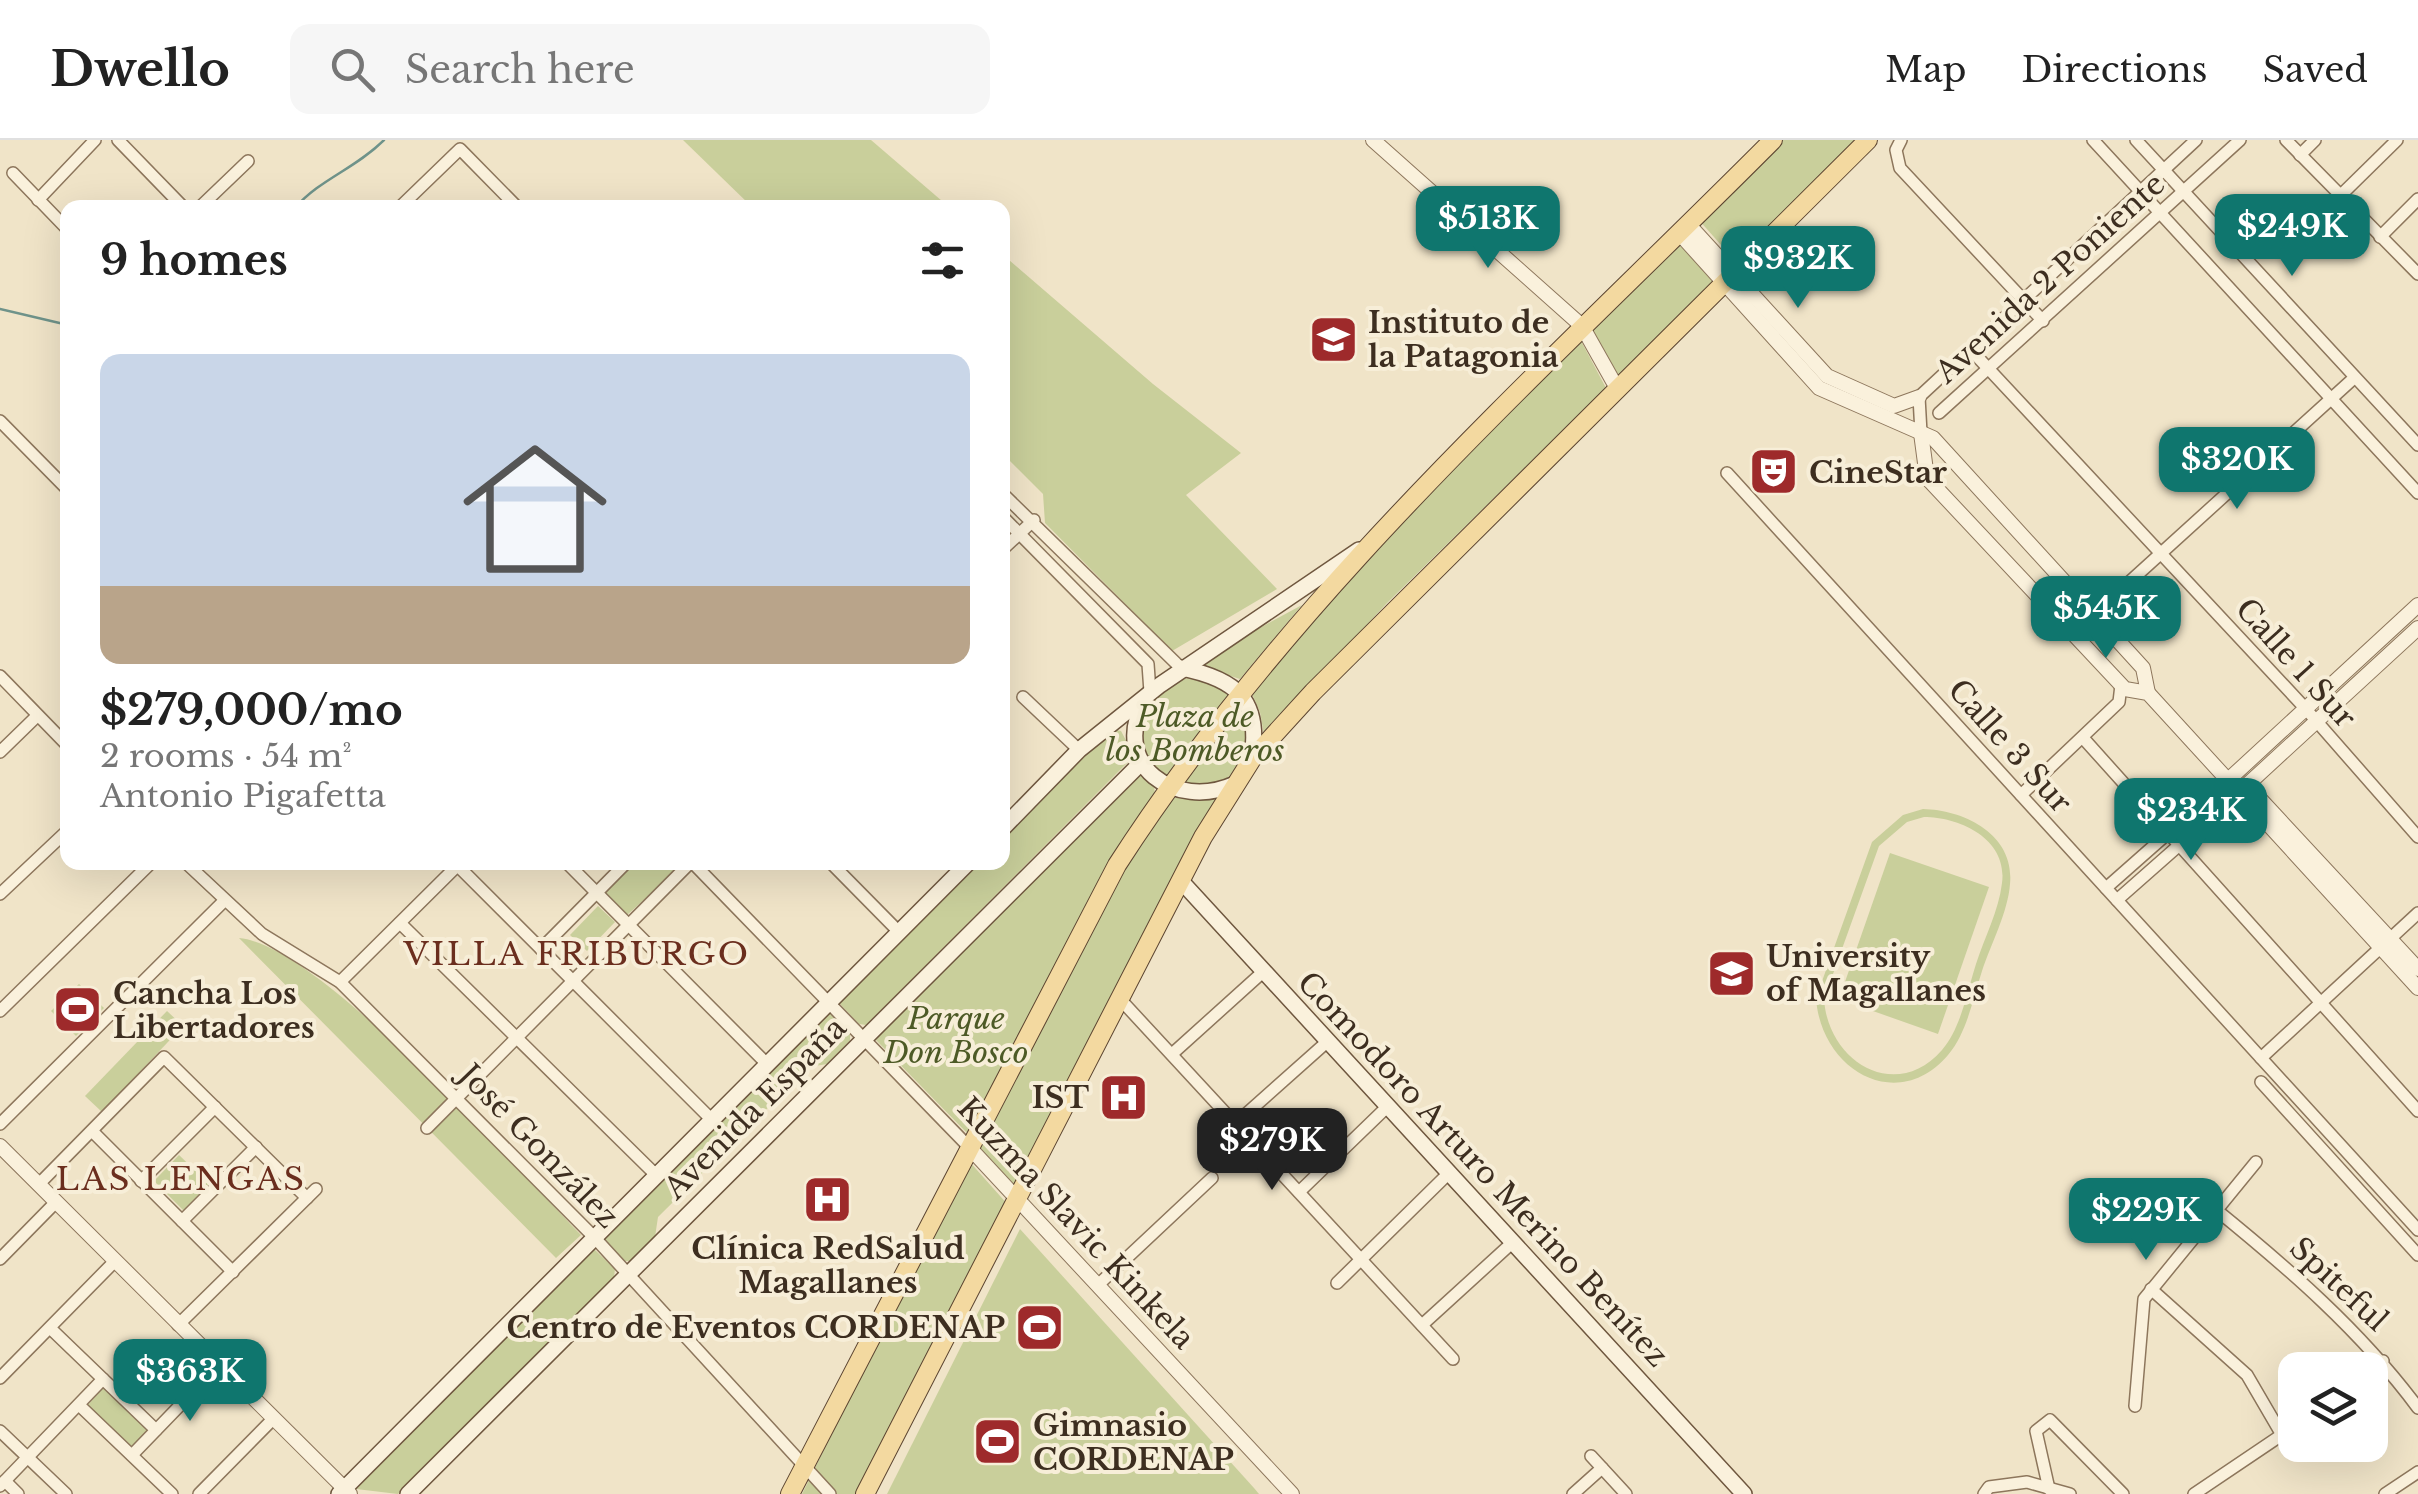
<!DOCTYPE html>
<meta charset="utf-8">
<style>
:root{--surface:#fff;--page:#f6f6f6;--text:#222;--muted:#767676;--line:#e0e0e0;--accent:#0f766e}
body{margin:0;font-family:"Libre Baskerville",serif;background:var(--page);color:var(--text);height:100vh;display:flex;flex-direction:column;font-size:38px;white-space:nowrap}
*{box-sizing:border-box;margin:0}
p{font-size:32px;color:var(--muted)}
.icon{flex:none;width:55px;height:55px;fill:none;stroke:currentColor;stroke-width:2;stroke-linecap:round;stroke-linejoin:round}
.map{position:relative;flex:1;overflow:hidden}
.sheet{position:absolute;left:60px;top:60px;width:950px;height:670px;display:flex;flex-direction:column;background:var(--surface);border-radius:20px;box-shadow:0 10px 40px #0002}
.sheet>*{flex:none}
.tools{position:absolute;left:2278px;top:1212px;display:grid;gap:20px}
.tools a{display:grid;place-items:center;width:110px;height:110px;border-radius:20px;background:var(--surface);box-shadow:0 10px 40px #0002;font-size:50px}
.price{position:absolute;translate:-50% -85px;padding:0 22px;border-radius:20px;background:var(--accent);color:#fff;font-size:32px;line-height:65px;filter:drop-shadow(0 2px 5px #0008)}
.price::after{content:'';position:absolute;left:50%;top:60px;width:30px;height:22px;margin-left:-15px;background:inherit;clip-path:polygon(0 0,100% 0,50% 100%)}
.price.on{background:#222;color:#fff}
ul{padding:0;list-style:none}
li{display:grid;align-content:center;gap:20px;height:530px;padding:0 40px}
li+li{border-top:2px solid var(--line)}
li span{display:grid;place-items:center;height:310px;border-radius:20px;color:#555}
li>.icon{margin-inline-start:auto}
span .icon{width:180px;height:180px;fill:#fffc;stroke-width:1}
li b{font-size:42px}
h2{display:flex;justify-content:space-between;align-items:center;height:120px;padding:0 40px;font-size:42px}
header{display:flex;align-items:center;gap:60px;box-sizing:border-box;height:140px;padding:0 50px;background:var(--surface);border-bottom:2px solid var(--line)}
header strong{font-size:48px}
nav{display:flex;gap:55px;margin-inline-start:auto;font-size:35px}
.search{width:700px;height:90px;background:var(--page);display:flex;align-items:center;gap:25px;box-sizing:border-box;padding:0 35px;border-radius:20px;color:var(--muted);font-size:38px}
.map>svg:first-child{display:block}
.green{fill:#c9cf9b;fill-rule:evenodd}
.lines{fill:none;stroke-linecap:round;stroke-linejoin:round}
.stream{stroke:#6f938a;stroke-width:2.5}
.minor-casing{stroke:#8d765c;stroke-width:14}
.tertiary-casing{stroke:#8d765c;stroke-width:16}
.secondary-casing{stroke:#6f573f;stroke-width:18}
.primary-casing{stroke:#5b4430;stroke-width:20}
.minor{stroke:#faf1dc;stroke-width:11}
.tertiary{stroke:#faf1dc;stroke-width:14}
.secondary{stroke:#faf1dc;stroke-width:15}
.primary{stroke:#f3d9a0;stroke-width:18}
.labels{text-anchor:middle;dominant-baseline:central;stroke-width:8;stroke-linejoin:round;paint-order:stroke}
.street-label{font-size:30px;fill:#3d2e20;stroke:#f7eed8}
.poi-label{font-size:30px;font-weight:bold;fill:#3d2e20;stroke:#f7eed8;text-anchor:start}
.park-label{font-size:30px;font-style:italic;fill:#4d5a26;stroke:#f7eed8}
.neighbourhood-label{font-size:32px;letter-spacing:2.5px;fill:#6b2e1e;stroke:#f7eed8}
</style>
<header>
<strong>Dwello</strong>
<div class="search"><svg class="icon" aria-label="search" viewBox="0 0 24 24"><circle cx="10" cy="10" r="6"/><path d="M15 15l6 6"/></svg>Search here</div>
<nav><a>Map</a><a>Directions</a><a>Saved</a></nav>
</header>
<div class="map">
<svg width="2418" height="1354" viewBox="0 0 2418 1354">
<rect width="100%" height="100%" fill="#f0e4c8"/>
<!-- green -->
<g class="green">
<path d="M683,0H871L949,67H752Z"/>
<path d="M1776,0H1860L1737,123L1698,79Z"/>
<path d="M1678,102L1713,142L1616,237L1589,192Z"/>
<path d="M1002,114L1153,244L1241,313L1186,355L1277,449L1172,511L1045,383L1043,354L1003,314Z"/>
<path d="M1580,199L1606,248L1387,463L1264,595L1260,572L1249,547L1363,417Z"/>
<path d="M1302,465L1240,539L1196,525L1198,521Z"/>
<circle cx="1195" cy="593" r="55"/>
<path d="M1113,589L1121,591L1129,606L1128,622L866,885L859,884L840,864L842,856L975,723L1002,722L1003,695L1105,592Z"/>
<path d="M1131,636H1142L1154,645L1155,655L967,993L874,898Z"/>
<path d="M1167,658H1221L1024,1056L977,1006L1121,722Z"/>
<path d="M1923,669C1964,670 2015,694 2010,744C2008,772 1991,804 1982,831C1973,858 1967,893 1948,915C1898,974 1821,931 1816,858L1872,702L1903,675ZM1924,677C1960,677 2008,699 2002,743C1999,770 1984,799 1976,824C1967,852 1961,888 1942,910C1896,963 1828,922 1824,859L1879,706L1907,682Z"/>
<path d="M1890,713L1989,747L1938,894L1839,859Z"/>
<path d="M631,723H679L677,730L627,775L605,752Z"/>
<path d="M598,766L615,782L587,811L570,795Z"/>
<path d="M239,798C320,805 517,1029 581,1095L556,1118Z"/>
<path d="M79,844L104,868L76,896L51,871Z"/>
<path d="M167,871L183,886L102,972L85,956Z"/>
<path d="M824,873H832L850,893V901L827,924L809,927L658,1077L655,1097L631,1121H624L605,1102L604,1094Z"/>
<path d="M179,1015L210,1045L184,1071L154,1041Z"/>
<path d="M968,1020L1009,1066L865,1354H802Z"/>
<path d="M1020,1089L1254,1348L1259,1354H887Z"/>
<path d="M595,1110L615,1129L614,1138L398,1354L356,1349L354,1344L586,1111Z"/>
<path d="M103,1248L149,1289L132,1308L86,1267Z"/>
</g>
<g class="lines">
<!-- stream -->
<g class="stream">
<path d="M295,68C320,39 355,29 384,0"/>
<path d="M0,169L68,185"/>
</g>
<defs>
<g id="minor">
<path d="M118,0L184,68"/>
<path d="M1901,0L1896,10L1900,28L2043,181"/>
<path d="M2093,0L2418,353"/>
<path d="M2136,0L2418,305"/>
<path d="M2286,0L2418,134"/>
<path d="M2300,15L2315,0"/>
<path d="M13,33L68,90"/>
<path d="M2340,56L2397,0"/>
<path d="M38,60L95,0"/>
<path d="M199,68L248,21"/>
<path d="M399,68L460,9L518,68"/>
<path d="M2380,97L2418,59"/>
<path d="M1971,210L2305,568L2418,697"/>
<path d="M1939,273L2240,0"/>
<path d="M0,281L68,350"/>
<path d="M1921,293L1919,257L2196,0"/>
<path d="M1727,333L2418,1090"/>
<path d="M1002,353L1181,528"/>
<path d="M1002,376L1148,524L1150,552"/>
<path d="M1002,410L1034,380"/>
<path d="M2093,475L2354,238"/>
<path d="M0,536L68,606"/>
<path d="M1023,557L1079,610"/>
<path d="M2084,599L2418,971"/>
<path d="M0,612L37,576"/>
<path d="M2021,655L2119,562L2121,545"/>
<path d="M185,722L262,794L340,842L594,1097L830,1354"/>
<path d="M566,722L768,925"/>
<path d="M692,722L968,1006"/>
<path d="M830,722L900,793"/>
<path d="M458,726L712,980"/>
<path d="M2106,748L2226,642"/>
<path d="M0,754L68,690"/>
<path d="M2117,760L2244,648"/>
<path d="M400,783L656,1035"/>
<path d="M541,809L627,722"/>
<path d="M340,842L461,722"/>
<path d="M1120,859L1453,1219"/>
<path d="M0,871L152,722"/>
<path d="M1172,914L1264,831"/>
<path d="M2261,918L2418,773"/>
<path d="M2261,942L2418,1115"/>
<path d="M0,984L224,761"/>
<path d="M427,988L691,722"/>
<path d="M93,992L233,1132"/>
<path d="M1209,1007L1328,901"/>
<path d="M141,1041L215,967"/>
<path d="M39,1044L164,917L307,1058"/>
<path d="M1299,1052L1388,966"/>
<path d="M2214,1068C2288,1128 2361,1191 2418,1268"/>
<path d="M182,1081L256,1007"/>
<path d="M0,1119L56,1062"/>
<path d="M1337,1143L1449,1033"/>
<path d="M1099,1144L1212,1038"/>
<path d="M2151,1149L2247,1235L2282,1295"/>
<path d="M178,1185L316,1049"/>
<path d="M1422,1185L1513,1102"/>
<path d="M50,1188L156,1290"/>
<path d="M2370,1230L2383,1221"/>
<path d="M0,1238L115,1121"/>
<path d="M79,1265L172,1354"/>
<path d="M2135,1266L2144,1159L2256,1022"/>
<path d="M0,1291L66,1354"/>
<path d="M132,1315L219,1225"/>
<path d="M1591,1316L1626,1354"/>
<path d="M5,1341L18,1354"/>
<path d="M0,1346L103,1239"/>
<path d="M2049,1349L2036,1291L2050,1280L2123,1354"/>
<path d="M199,1354L272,1280"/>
<path d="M1573,1354L1602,1328"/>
<path d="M1984,1354L1989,1347L2027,1342L2070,1354"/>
<path d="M2194,1354L2295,1286"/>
<path d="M2385,1354L2418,1332"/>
</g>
<g id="tertiary">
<path d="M1373,0L1582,186L1618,250"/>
<path d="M1689,85L1827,236L1894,266L1919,257"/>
<path d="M1680,94L1819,248L1933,298L2143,528L2148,553"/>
<path d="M1921,293L1927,338L2125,549L2148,553L2418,848"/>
<path d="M2418,488L2247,645L2418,829"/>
<path d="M2226,642L2418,465"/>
<path d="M0,1006L350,1354"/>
<path d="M968,1006L1292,1354"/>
</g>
<g id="secondary">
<path d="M1181,528C1237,539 1261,560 1252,619"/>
<path d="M1145,560C1109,625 1175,671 1235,644"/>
<path d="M1002,689L1079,610L1160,545L1359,410"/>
<path d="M1181,741L1744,1354"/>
<path d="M339,1354L969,722"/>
<path d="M408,1354L1142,622"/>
</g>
<g id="primary">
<path d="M790,1354L1117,725C1294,450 1543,231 1773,0"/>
<path d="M865,1354L1203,697L1252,619L1313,552L1868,0"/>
</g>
</defs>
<!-- minor casing -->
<use href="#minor" class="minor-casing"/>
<!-- tertiary casing -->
<use href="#tertiary" class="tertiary-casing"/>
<!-- secondary casing -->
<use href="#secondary" class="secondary-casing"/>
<!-- primary casing -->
<use href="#primary" class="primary-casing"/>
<!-- minor -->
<use href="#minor" class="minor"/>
<!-- tertiary -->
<use href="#tertiary" class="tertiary"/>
<!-- secondary -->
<use href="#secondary" class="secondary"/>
<!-- primary -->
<use href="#primary" class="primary"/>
</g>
<!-- icons -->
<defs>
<symbol id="university-square" viewBox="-11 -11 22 22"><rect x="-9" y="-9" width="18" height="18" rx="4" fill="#9e2a2b" stroke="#f7eed8"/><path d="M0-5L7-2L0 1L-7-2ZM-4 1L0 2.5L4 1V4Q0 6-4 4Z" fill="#fff"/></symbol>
<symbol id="theatre-square" viewBox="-11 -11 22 22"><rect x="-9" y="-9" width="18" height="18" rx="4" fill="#9e2a2b" stroke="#f7eed8"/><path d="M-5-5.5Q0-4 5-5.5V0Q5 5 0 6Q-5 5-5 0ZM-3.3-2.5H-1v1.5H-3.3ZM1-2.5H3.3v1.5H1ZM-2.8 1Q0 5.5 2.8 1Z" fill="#fff"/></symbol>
<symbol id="stadium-square" viewBox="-11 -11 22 22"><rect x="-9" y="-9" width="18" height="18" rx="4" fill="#9e2a2b" stroke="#f7eed8"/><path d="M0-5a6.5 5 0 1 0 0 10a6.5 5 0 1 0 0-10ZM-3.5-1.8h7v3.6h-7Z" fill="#fff"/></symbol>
<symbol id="hospital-square" viewBox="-11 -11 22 22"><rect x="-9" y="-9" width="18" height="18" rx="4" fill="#9e2a2b" stroke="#f7eed8"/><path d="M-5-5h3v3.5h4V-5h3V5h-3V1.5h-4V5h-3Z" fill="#fff"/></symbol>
</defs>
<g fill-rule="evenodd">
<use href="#university-square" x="1306" y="172" width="55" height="55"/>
<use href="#theatre-square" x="1746" y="304" width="55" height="55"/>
<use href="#university-square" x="1704" y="806" width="55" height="55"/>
<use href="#stadium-square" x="50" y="842" width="55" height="55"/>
<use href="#hospital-square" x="1096" y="930" width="55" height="55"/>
<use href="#hospital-square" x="800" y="1032" width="55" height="55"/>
<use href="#stadium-square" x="1012" y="1160" width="55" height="55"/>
<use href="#stadium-square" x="970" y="1274" width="55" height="55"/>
</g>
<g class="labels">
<!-- street labels -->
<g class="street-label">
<text transform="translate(2050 138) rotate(-42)">Avenida 2 Poniente</text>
<text transform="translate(2296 523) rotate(48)">Calle 1 Sur</text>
<text transform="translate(2010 606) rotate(48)">Calle 3 Sur</text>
<text transform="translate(755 968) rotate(-45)">Avenida España</text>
<text transform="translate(539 1006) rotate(46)">José González</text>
<text transform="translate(1483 1029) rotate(47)">Comodoro Arturo Merino Benítez</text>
<text transform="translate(1076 1083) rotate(47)">Kuzma Slavic Kinkela</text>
<text transform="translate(2339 1144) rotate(43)">Spiteful</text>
</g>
<!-- poi labels -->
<g class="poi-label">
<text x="1368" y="182">Instituto de<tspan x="1368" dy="34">la Patagonia</tspan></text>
<text x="1809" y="332">CineStar</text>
<text x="1766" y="816">University<tspan x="1766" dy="34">of Magallanes</tspan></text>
<text x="113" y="853">Cancha Los<tspan x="113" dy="34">Libertadores</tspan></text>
<text x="1089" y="957" text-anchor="end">IST</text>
<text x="828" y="1108" text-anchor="middle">Clínica RedSalud<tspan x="828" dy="34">Magallanes</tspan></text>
<text x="1005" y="1187" text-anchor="end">Centro de Eventos CORDENAP</text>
<text x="1033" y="1285">Gimnasio<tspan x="1033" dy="34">CORDENAP</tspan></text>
</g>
<!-- park labels -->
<g class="park-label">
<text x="1195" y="576">Plaza de<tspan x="1195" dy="34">los Bomberos</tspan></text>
<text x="956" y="878">Parque<tspan x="956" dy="34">Don Bosco</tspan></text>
</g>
<!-- neighbourhood labels -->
<g class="neighbourhood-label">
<text x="577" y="814">VILLA FRIBURGO</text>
<text x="181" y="1039">LAS LENGAS</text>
</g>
</g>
</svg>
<div class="tools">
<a><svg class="icon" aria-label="layers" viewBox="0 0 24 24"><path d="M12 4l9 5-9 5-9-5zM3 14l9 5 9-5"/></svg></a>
</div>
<b class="price" style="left:1488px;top:131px">$513K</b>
<b class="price" style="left:2292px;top:139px">$249K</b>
<b class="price" style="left:1798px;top:171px">$932K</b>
<b class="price" style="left:2237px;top:372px">$320K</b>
<b class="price" style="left:2106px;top:521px">$545K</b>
<b class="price" style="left:2191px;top:723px">$234K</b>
<b class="price on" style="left:1272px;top:1053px">$279K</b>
<b class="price" style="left:2146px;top:1123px">$229K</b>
<b class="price" style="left:190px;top:1284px">$363K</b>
<section class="sheet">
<h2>9 homes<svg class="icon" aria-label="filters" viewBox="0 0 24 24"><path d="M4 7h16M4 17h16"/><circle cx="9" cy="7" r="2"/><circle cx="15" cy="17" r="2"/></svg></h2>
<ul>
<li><span style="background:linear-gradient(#c9d6e8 75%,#b9a48a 0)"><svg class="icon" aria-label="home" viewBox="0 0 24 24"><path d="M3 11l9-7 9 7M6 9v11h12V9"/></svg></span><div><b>$279,000/mo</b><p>2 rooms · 54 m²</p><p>Antonio Pigafetta</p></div></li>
</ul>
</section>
</div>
